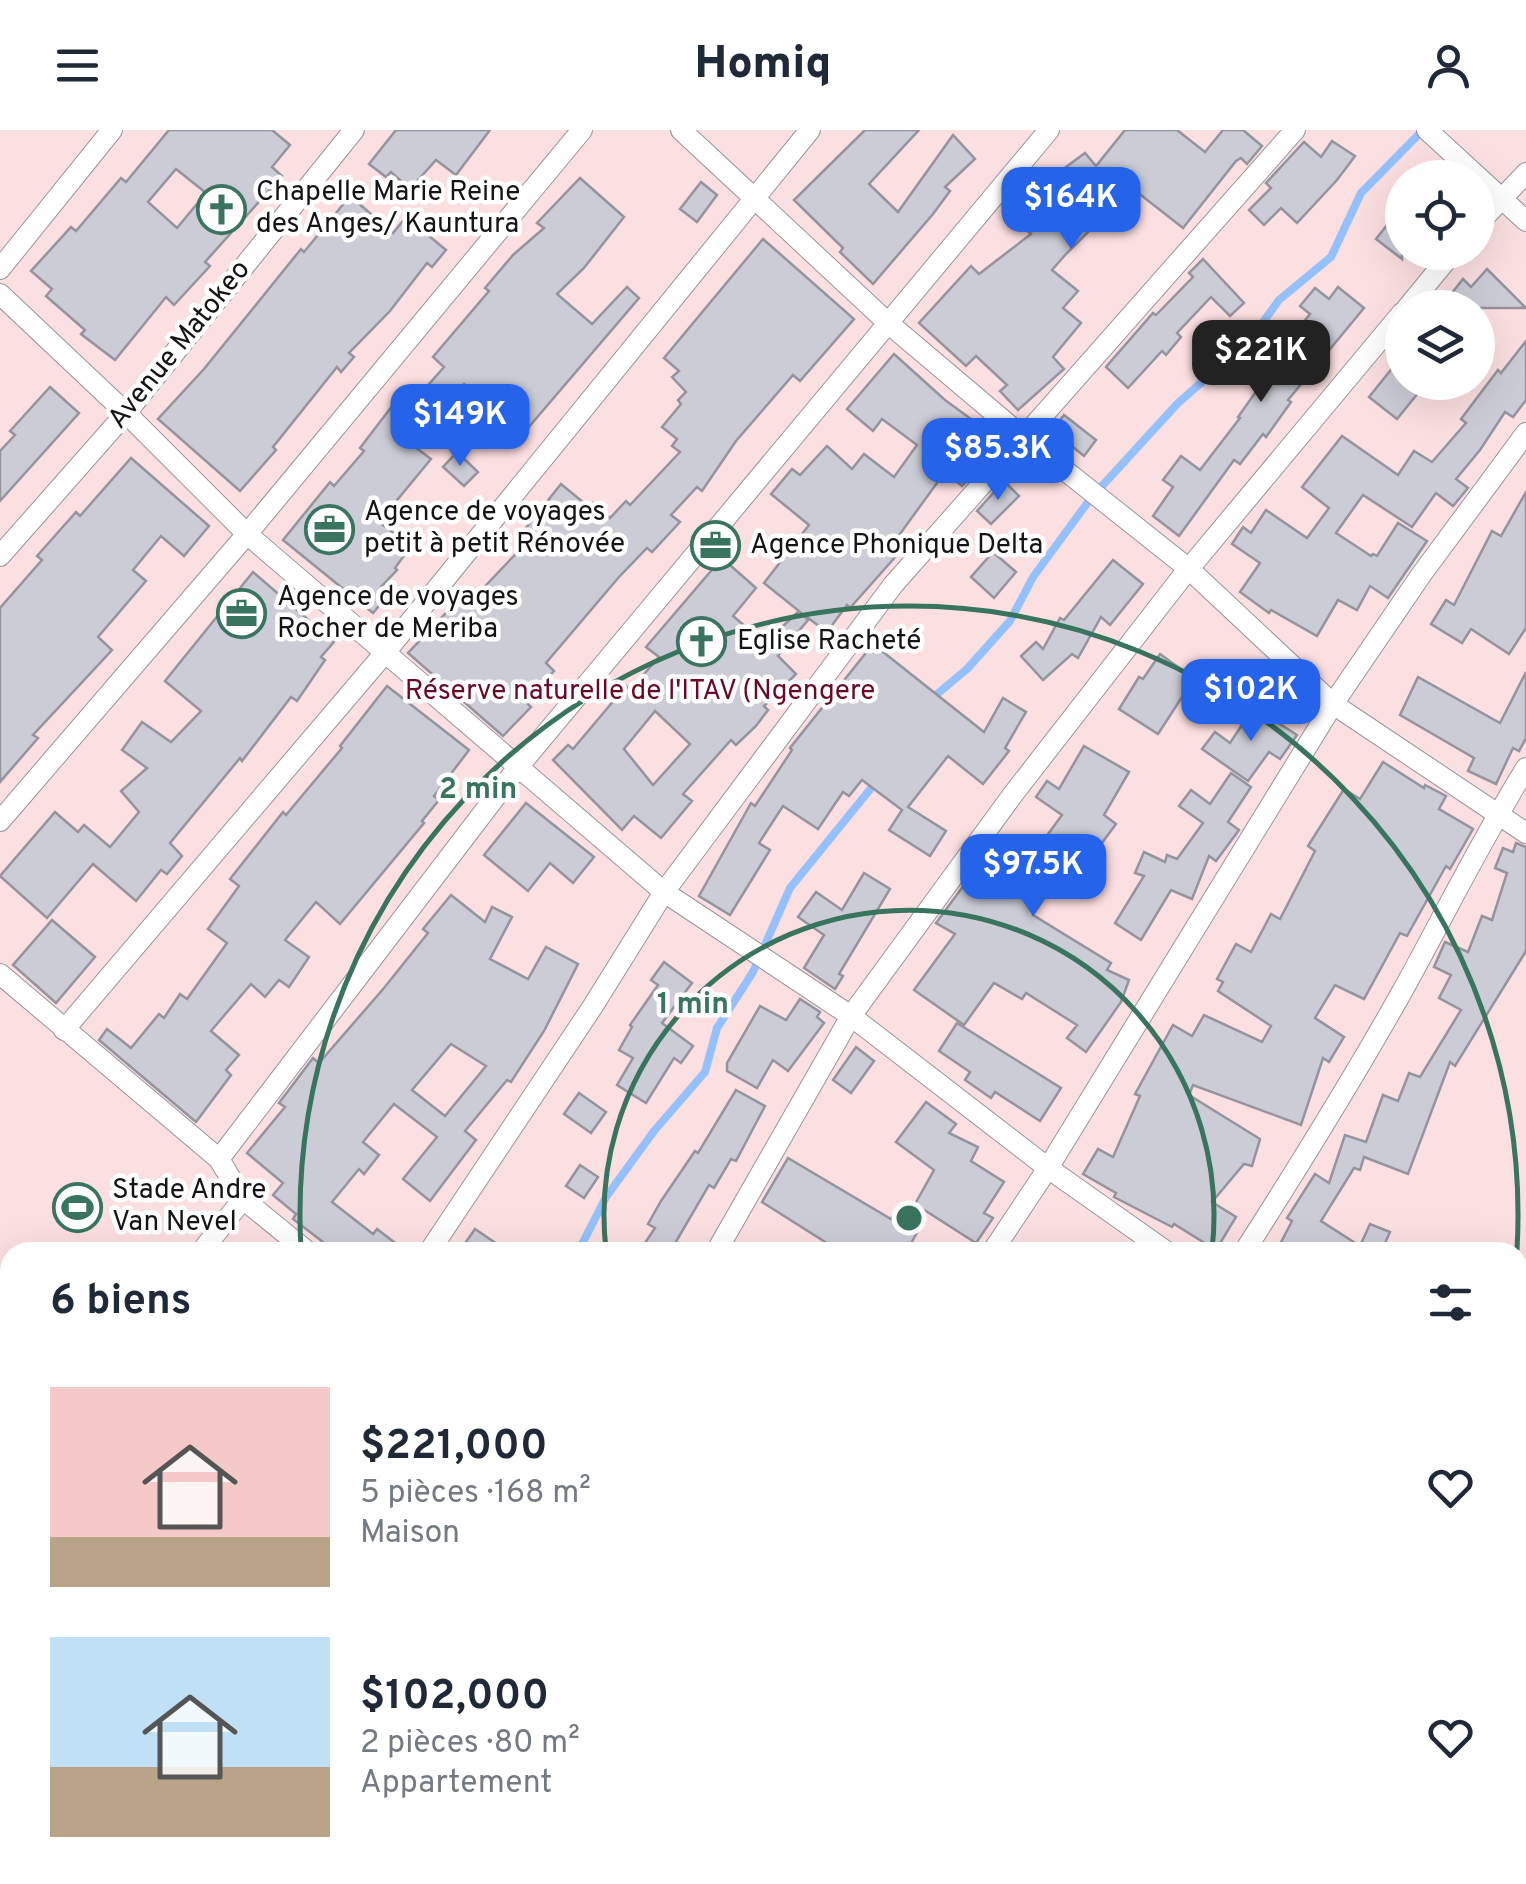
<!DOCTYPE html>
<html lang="fr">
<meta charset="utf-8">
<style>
:root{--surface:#fff;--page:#f6f6f7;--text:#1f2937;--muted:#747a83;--accent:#2563eb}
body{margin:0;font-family:Overpass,sans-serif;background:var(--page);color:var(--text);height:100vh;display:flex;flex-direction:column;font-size:38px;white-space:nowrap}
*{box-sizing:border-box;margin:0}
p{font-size:32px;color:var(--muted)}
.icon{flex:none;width:55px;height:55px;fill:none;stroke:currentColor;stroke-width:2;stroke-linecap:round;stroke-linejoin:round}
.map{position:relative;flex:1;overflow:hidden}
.side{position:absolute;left:0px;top:1112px;width:1528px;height:642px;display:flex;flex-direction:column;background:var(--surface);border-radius:30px 30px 0 0;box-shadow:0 10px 40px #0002}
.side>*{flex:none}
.controls{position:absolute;left:1385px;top:30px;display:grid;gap:20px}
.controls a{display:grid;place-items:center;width:110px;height:110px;border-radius:50%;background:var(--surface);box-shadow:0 10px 40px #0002;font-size:50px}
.price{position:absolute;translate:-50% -85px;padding:0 22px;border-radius:20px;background:var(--accent);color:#fff;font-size:32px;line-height:65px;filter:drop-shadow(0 2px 5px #0008)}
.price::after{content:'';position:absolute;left:50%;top:60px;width:30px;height:22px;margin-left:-15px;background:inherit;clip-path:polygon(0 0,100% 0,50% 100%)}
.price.active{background:#222;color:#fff}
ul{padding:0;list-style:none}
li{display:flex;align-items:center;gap:30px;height:250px;padding:0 50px}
li span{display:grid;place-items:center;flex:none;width:280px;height:200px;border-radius:0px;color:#555}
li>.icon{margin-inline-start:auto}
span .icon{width:120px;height:120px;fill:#fffc;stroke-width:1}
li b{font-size:42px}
h2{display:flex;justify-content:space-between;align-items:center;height:120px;padding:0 50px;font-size:42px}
header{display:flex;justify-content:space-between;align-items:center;height:130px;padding:0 50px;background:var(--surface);font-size:45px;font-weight:800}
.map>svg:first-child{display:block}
.green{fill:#fcdfe1;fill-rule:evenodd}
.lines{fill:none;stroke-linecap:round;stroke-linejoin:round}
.stream{stroke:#94c1fd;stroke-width:8}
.building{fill:#ccccd7;stroke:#94949f;stroke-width:2.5;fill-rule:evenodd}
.minor-casing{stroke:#99939d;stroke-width:22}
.minor{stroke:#fff;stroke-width:20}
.ring{fill:none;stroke:#38745e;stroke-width:5}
.labels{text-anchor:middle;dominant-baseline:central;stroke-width:9;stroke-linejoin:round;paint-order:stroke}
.poi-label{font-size:28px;fill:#151316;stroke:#fff;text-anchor:start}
.street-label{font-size:28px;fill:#151316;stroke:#fff}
.park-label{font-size:28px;fill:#6a0924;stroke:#fff}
.centre{fill:#38745e;stroke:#fff;stroke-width:5}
.ring-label{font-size:30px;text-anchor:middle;font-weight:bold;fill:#38745e;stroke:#fff;stroke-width:9;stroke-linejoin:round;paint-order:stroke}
</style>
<header><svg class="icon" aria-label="menu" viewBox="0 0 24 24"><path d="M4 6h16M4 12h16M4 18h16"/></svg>Homiq<svg class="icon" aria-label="person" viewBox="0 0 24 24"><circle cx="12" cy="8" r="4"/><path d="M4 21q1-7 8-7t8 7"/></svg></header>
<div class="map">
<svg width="1526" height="1754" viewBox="0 0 1526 1754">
<rect width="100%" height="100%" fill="#fcf8fe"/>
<!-- green -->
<path class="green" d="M0,0H1526V1754H0ZM1402,48H1478V122H1402ZM1402,178H1478V252H1402ZM10,1122H1518V1745H10Z"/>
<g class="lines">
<!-- stream -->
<g class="stream">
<path d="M930,570L967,539L1010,491L1033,447L1091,368L1178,273L1250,210L1279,170L1331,127L1361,63L1423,0"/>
<path d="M578,1122L606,1067L654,1001L705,942L717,898L753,842L790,758L876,652"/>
<path d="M122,1754L130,1745"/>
</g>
</g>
<!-- building -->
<g class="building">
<path d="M169,0H272L290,15L272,37L282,46L205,132L210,136L174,175L166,167L115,230L81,204L85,200L46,166L52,159L31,141L71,97L76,101L121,48L126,52ZM176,39L206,63L177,98L148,72Z"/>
<path d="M396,0H490L456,45L436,30L410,59L391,42L386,47L369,34Z"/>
<path d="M865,0H919L869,54L898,82L953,5L975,29L945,57L950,61L933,84L873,154L840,122L843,118L794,70Z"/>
<path d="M1125,0H1177L1205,22L1223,0H1243L1262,16L1247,34L1241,28L1236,31L1183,98L1137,62L1112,93L1104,86L1066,124L1052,140L1078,161L1063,178L1081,193L1053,227L1064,239L1018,280L1000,261L1007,255L976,226L966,236L919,193L971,136L979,144L1031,104L1020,95L1038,73L1034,68L1058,43L1085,23L1096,36Z"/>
<path d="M1332,11L1355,26L1337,50L1297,93L1281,78L1264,95L1249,80L1271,58L1266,53L1304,12L1321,27Z"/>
<path d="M580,48L624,87L584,138L557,164L592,194L627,157L639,168L522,305L464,254L411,314L431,329L379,392L411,416L395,438L397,440L381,457L389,464L373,483L283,410L330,352L334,356L364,321L360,318L396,271L405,281L444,237L433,227L489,161L485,158L513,125L544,98L537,93Z"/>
<path d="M701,52L717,65L697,92L680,79Z"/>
<path d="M350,66L393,103L406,87L446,120L432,137L427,133L390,181L349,223L354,227L341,242L337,237L273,317L276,320L240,361L158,289L204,239L301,119L304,122Z"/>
<path d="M1402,76V129L1376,109Z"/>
<path d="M763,109L854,189L800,251L793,245L736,311L702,361L697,357L671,385L680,392L652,422L647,418L619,447L546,533L554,541L525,571L531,577L503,606L408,523L462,466L469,473L529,410L521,404L561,354L589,377L593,373L610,388L626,371L630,375L680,322L672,316L677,309L662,297L681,274L678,270L686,262L672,247L679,241L664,228Z"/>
<path d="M1203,129L1244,173L1230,186L1211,167L1177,203L1181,207L1166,225L1162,221L1128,258L1106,237L1153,183L1156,185L1193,147L1189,143Z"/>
<path d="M1487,139L1526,178H1440L1463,149L1471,157Z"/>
<path d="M1338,157L1364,178L1288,270L1291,272L1266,307L1263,304L1240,334L1234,330L1179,406L1153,386L1173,357L1163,350L1181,326L1200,340L1240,288L1238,287L1260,256L1255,252L1310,184L1300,176L1315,158L1329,169Z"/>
<path d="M1526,211V270L1513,287L1505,282L1480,320L1456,349L1468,358L1453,376L1436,363L1412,397L1363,365L1336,403L1371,426L1373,424L1377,426L1398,393L1427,411L1388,468L1370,456L1357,480L1338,470L1317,506L1271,480L1269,483L1240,462L1260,433L1232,414L1243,397L1251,403L1266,380L1307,408L1329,378L1302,357L1342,306L1398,345L1414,321L1432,332L1466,293L1461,289L1498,240L1501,243Z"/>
<path d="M894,224L945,270L975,292L973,294L994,312L980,327L984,331L962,356L945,342L889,419L897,425L850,478L847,475L827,502L800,482L808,490L778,526L796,544L764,576L768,580L756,596L736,615L731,610L683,664L692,671L661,708L634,686L622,700L553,630L568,615L573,619L626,556L630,560L659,527L646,517L722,428L756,458L733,486L765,513L799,481L764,453L809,395L771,364L792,339L800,345L827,316L852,339L864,324L894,347L917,315L882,289L873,301L847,279ZM655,581L690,614L653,655L624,619Z"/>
<path d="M1402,226V252H1427L1397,289L1369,267Z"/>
<path d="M50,257L79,283L0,371V321L15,305L10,301Z"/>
<path d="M1064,285L1096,310L1084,326L1052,300Z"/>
<path d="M457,322L478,342L464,356L443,337Z"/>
<path d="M131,328L209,396L184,426L161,406L133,440L146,451L98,507L112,520L33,605L38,608L0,652V478L42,430L37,426L76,382L80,386Z"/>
<path d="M1004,351L1019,366L991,394L977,381Z"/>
<path d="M1526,362V498L1509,524L1471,499L1462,513L1431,494L1446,470L1454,475L1492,401L1501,406Z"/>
<path d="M993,422L1016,442L994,468L971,447Z"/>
<path d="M1113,430L1143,454L1110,495L1101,487L1078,528L1072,524L1043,550L1021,526L1036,512L1043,519L1060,488L1064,490Z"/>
<path d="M253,442L334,512L321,527L325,530L297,571L291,567L242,631L240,628L170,713L182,726L167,744L161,740L136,771L93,734L47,788L0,746L55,682L78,702L84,695L110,717L139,682L121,661L147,638L122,620L142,592L171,612L201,581L165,551Z"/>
<path d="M873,514L984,602L1003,568L1026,582L1005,618L1009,621L983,654L948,626L908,677L946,701L930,726L889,700L902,680L862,650L849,666L843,662L818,699L783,676L759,713L770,720L730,785L699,766L751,673L755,676L792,620L790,618Z"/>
<path d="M1160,524L1207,558L1194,575L1182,567L1158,604L1119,579L1139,547L1143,549Z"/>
<path d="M1526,542V608L1519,621L1513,618L1496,654L1468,641L1474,628L1400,585L1418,547L1500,593Z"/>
<path d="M387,556L469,620L434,666L439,670L422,691L424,693L340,794L316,772L285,810L309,827L289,857L279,850L265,867L251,854L211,901L239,925L226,940L231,945L196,992L99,910L107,899L131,918L159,884L164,888L180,864L187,869L227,813L208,799L239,756L230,749L283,682L286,685L342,618L340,616Z"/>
<path d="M1254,577L1297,605L1280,629L1269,622L1248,651L1202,619L1215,602L1230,613Z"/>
<path d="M1084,616L1129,642L1104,685L1116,694L1096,721L1082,711L1033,785L1111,833L1107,840L1129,850L1121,872L1086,922L1067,908L1077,895L1026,863L1022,869L994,853L964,895L914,860L955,804L936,793L970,747L977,751L992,730L1002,737L1022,708L1037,719L1062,685L1036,667L1047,651L1059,659Z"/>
<path d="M1383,632L1424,658L1425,655L1446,666L1439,679L1473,699L1450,739L1446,736L1407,806L1400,803L1364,869L1335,855L1315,888L1344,907L1329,932L1323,928L1301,995L1193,955L1189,965L1260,1009L1252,1036L1244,1034L1212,1072L1236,1087L1216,1120L1174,1094L1172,1097L1114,1067L1116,1063L1083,1044L1098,1019L1113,1027L1140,966L1135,964L1173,895L1192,906L1204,885L1262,912L1271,896L1218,861L1223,852L1217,849L1236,814L1251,822L1271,784L1280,789L1315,721L1308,716L1344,659L1360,669Z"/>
<path d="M1231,643L1251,657L1228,692L1239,700L1216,731L1209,726L1192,769L1171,760L1141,810L1115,793L1144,746L1135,743L1144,722L1165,732L1167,725L1177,729L1203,693L1179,676L1191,660L1210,674Z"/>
<path d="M526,673L594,727L573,753L550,733L528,761L484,725Z"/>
<path d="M1516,713L1526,717V821L1455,936L1450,932L1408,1044L1364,1027L1360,1040L1354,1038L1321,1091L1360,1116L1370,1094L1390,1102L1381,1122H1276L1292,1091L1287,1088L1315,1044L1329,1053L1345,1005L1366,1012L1383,965L1398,971L1409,943L1420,947L1461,880L1439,868L1451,845L1434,837L1445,812L1468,822L1482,786L1492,790L1507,743L1495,738L1503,718L1513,722Z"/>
<path d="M864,743L890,759L839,844L843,846L835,859L804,838L824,805L798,787L816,762L842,780Z"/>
<path d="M451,765L485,792L492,777L512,787L490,829L528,849L546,817L578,834L544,901L511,952L507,950L465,1001L476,1010L430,1071L403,1049L437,1007L394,974L363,1012L379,1025L364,1044L359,1039L332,1072L373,1104L377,1099L407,1122H336L293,1089L296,1084L273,1065L283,1053L247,1023L285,977L279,973L313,928L319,933L384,858L428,803L423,799ZM451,914L486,936L445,986L412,960Z"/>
<path d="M52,790L95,827L56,873L13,835Z"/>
<path d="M664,832L692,853L662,893L693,916L681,933L674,928L646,973L617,955L633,928L619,920L632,897L630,895L658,855L651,850Z"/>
<path d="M800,869L820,882L817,887L824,893L788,941L773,930L757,958L727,941V933L760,876L786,890Z"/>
<path d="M957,893L1061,958L1040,991L995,962L991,968L965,950L970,942L939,921Z"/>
<path d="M856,917L874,931L851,963L833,950Z"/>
<path d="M736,960L765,976L736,1031L731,1029L714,1058L709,1055L670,1122H639L655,1098L648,1094L661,1071L695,1021L698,1023Z"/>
<path d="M579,963L606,982L591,1003L564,984Z"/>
<path d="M926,972L956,994L949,1003L978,1017L971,1031L1004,1052L984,1083L993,1088L976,1113L915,1074L934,1040L896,1012Z"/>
<path d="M788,1028L891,1089L893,1086L918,1101L906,1122H841L762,1072Z"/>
<path d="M580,1035L598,1047L584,1068L566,1056Z"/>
<path d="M475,1099L509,1122H459Z"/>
</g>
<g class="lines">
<defs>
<g id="minor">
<path d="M681,0L887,192L1023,307L1189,439L1333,574L1526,703"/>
<path d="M1427,0L1526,91"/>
<path d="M1478,94L1526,43"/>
<path d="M0,139L112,0"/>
<path d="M0,164L126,283L247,404L664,762L851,886L1048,1038L1167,1122"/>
<path d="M1407,178L1453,122"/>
<path d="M0,426L126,283L354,0"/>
<path d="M0,691L247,404L582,0"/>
<path d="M0,844L219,1029L243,1069L308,1122"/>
<path d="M64,900L384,524L810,0"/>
<path d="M219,1029L519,636L1049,0"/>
<path d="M201,1122L243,1069"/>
<path d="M429,1122L593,876L664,762L893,455L1295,0"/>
<path d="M716,1122L851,886L1014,663L1182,447L1402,183"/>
<path d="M992,1122L1048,1038L1333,574L1421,445L1526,303"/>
<path d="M1244,1122C1299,1036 1353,949 1403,860C1444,786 1481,710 1526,638"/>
<path d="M0,1382L10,1369"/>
<path d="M0,1437L10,1446"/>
<path d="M1518,1532L1526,1525"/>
<path d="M1518,1653L1526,1671"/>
<path d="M349,1745L358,1754"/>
<path d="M226,1754L233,1745"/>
<path d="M588,1754L594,1745"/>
<path d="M904,1754L913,1745"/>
<path d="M1242,1754L1253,1745"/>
</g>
</defs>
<!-- minor casing -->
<use href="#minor" class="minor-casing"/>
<!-- minor -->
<use href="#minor" class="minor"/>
</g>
<!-- distance rings -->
<g class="ring">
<path d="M606 1120A305 305 0 1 1 1212 1120"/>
<path d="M301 1120A609 609 0 1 1 1517 1120"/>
</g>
<!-- icons -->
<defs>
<symbol id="church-ring" viewBox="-11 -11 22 22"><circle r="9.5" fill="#fff" stroke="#38745e" stroke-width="1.5"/><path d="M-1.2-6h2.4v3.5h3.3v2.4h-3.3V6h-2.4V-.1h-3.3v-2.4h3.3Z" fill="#38745e"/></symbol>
<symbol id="office-ring" viewBox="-11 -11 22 22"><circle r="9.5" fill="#fff" stroke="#38745e" stroke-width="1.5"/><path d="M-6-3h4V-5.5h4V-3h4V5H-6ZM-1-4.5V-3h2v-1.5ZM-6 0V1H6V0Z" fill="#38745e"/></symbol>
<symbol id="stadium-ring" viewBox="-11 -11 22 22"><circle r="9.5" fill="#fff" stroke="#38745e" stroke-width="1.5"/><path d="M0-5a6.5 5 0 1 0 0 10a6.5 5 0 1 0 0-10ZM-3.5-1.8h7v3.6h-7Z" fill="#38745e"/></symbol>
</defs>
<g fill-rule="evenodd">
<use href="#church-ring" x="194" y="52" width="55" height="55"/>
<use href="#office-ring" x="302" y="372" width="55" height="55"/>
<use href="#office-ring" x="688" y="388" width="55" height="55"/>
<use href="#office-ring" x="214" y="456" width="55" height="55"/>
<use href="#church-ring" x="674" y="484" width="55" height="55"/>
<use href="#stadium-ring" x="50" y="1050" width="55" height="55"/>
</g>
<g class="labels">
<!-- poi labels -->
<g class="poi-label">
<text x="256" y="63">Chapelle Marie Reine<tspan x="256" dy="32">des Anges/ Kauntura</tspan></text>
<text x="364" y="383">Agence de voyages<tspan x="364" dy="32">petit à petit Rénovée</tspan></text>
<text x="750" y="416">Agence Phonique Delta</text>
<text x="277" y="468">Agence de voyages<tspan x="277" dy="32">Rocher de Meriba</tspan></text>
<text x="737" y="512">Eglise Racheté</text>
<text x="112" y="1061">Stade Andre<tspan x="112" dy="32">Van Nevel</tspan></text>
</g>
<!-- street labels -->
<g class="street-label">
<text transform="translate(180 215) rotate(-51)">Avenue Matokeo</text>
</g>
<!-- park labels -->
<g class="park-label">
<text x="640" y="562">Réserve naturelle de l'ITAV (Ngengere</text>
</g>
</g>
<circle cx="909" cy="1088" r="15" class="centre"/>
<g class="ring-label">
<text x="478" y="668">2 min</text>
<text x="693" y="883">1 min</text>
</g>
</svg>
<div class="controls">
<a><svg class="icon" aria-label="locate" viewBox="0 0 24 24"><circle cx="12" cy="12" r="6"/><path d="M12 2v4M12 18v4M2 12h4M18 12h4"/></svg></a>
<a><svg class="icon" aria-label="layers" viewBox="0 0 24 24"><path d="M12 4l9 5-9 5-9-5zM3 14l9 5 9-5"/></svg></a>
</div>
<b class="price" style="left:1071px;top:122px">$164K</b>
<b class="price active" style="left:1261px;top:275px">$221K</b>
<b class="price" style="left:460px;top:339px">$149K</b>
<b class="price" style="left:998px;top:373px">$85.3K</b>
<b class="price" style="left:1251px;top:614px">$102K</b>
<b class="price" style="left:1033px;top:789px">$97.5K</b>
<section class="side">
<h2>6 biens<svg class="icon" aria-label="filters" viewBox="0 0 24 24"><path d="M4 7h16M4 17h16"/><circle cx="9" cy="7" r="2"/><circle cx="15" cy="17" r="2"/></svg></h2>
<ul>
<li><span style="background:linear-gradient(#f6c9c9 75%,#b9a48a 0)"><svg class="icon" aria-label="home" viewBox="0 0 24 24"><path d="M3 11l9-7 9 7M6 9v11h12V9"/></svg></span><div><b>$221,000</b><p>5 pièces · 168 m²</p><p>Maison</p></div><svg class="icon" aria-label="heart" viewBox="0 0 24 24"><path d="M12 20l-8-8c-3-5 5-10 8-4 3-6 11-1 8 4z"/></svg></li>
<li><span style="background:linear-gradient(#bfe0f5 65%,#b9a48a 0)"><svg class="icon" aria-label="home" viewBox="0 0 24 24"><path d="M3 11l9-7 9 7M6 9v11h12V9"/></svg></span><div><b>$102,000</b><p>2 pièces · 80 m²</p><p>Appartement</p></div><svg class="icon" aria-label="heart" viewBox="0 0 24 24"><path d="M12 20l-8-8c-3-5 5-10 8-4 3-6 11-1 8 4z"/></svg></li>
</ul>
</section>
</div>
